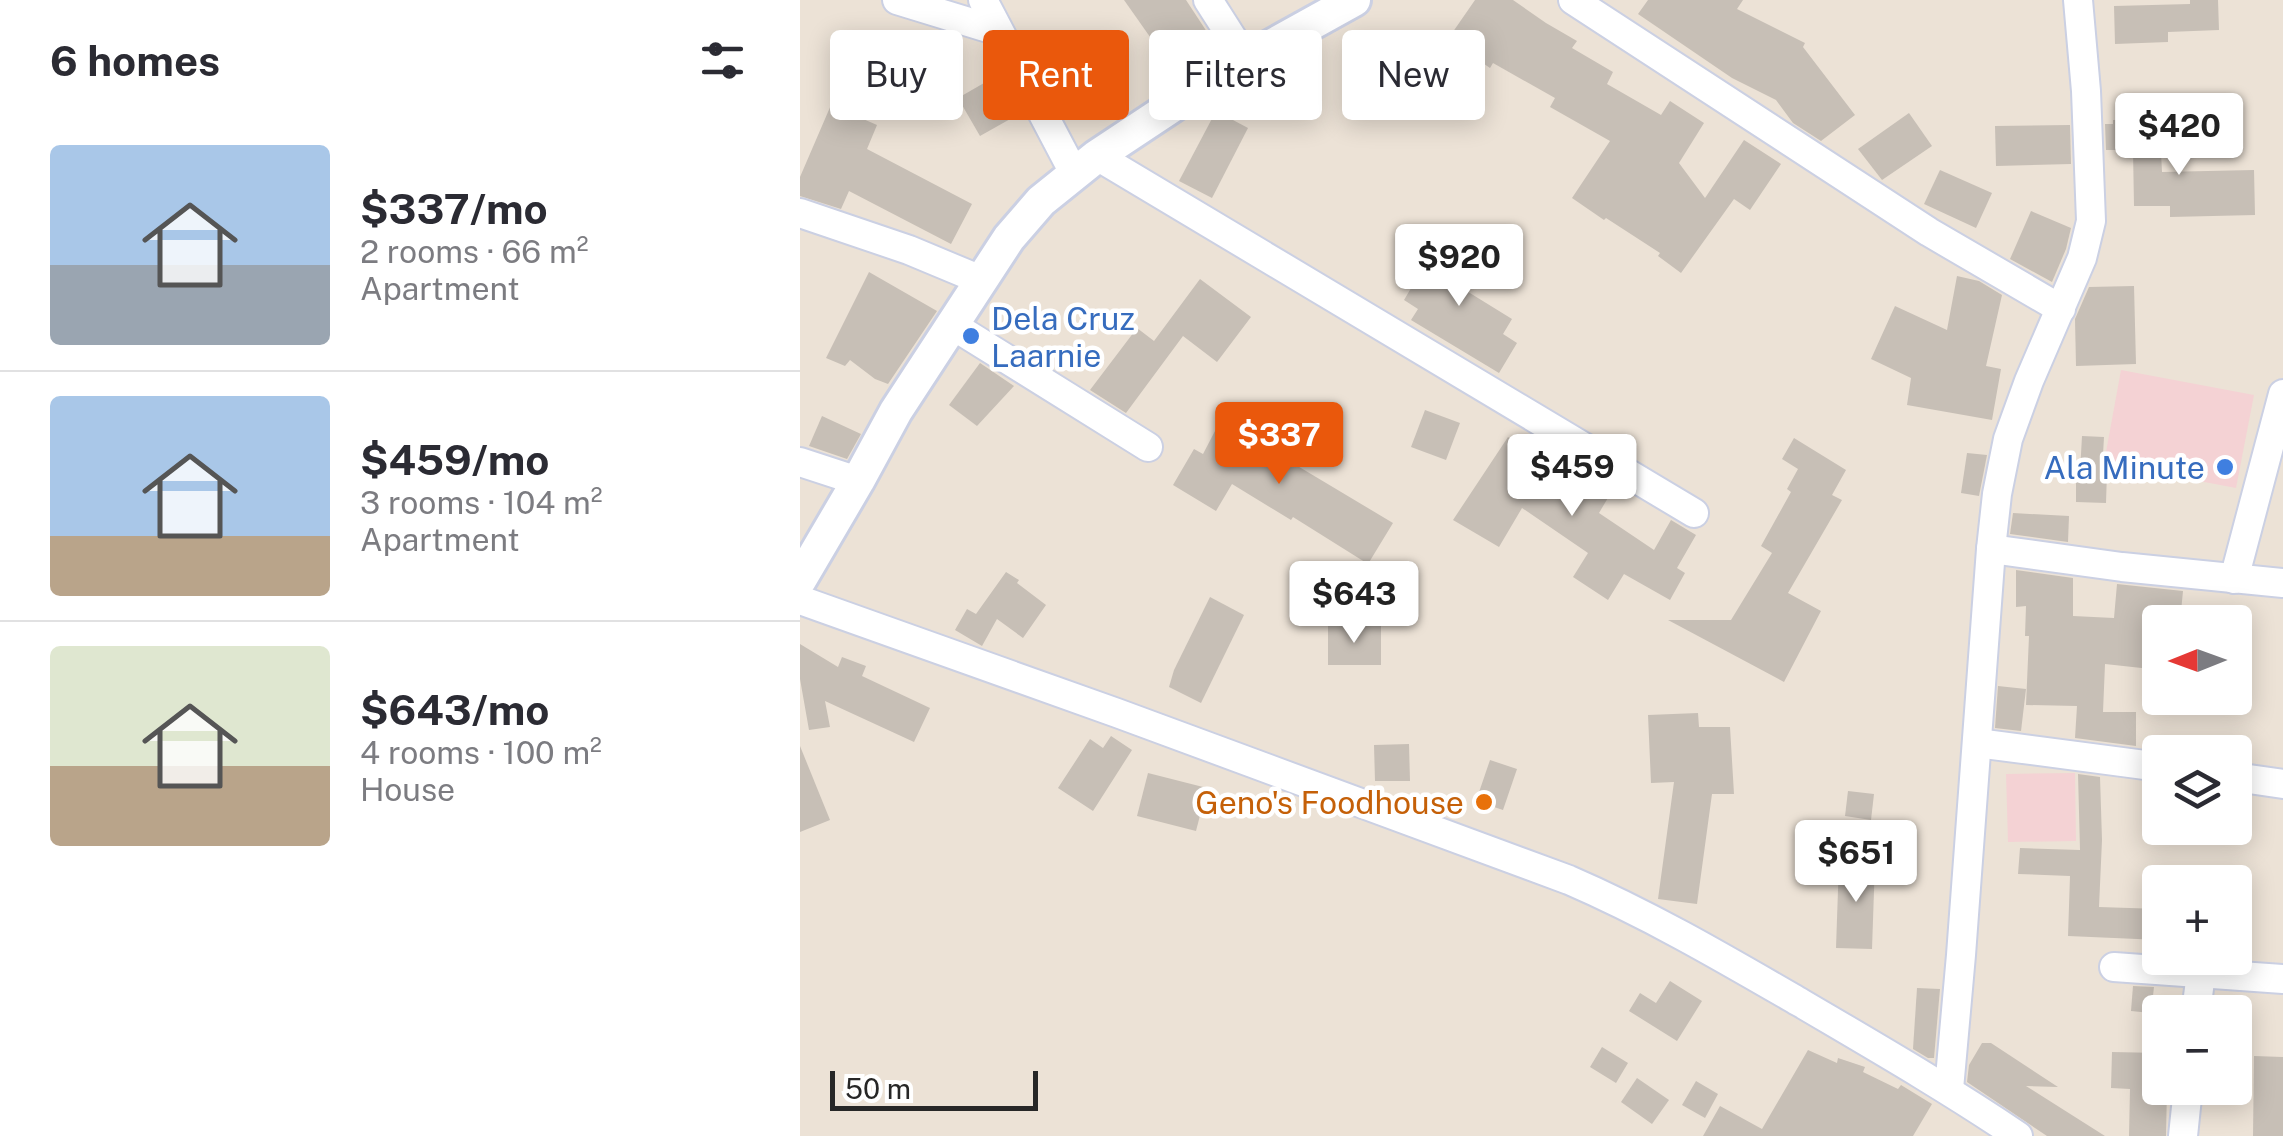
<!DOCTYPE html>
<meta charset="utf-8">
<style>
:root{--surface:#fff;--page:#f2f2f3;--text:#2b2b33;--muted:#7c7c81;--line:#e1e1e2;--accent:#ea580c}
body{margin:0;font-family:"Public Sans",sans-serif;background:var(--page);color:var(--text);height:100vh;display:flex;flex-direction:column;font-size:38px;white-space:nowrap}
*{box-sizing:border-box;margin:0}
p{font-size:32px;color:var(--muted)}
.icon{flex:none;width:55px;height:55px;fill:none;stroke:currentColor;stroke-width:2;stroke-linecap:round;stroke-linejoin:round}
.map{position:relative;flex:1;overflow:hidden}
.side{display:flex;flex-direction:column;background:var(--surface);width:800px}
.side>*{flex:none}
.top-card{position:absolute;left:30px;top:30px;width:950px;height:90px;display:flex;gap:20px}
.needle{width:65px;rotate:269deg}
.fabs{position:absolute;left:1342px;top:605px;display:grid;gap:20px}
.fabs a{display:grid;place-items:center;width:110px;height:110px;border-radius:10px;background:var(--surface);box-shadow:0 5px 25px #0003;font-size:50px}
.scale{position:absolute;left:30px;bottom:25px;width:208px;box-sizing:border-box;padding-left:10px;border:5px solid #272727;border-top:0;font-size:28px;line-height:35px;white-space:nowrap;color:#272727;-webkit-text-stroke:8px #fff;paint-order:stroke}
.price{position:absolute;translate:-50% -85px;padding:0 22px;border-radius:10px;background:#fff;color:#222;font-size:32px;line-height:65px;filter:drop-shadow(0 2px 5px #0008)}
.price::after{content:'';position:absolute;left:50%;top:60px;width:30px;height:22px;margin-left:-15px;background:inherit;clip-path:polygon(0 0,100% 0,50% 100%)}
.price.current{background:var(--accent);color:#fff}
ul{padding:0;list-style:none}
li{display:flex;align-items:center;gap:30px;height:250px;padding:0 50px}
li+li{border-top:2px solid var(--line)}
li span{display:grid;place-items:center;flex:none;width:280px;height:200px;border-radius:10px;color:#555}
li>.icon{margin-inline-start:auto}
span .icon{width:120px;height:120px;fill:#fffc;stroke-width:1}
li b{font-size:42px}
h2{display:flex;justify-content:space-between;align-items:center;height:120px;padding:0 50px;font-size:42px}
.tag{padding:0 35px;border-radius:10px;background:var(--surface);box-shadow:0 5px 25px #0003;font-size:35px;line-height:90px}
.tag.current{background:var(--accent);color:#fff}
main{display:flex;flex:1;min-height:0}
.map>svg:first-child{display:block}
.medical{fill:#f4d2d4}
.building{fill:#c7bfb6}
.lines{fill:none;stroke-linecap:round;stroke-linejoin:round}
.minor-casing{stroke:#cbd0e3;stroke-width:32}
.tertiary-casing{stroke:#cbd0e3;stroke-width:38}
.minor{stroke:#fff;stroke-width:28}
.tertiary{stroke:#fff;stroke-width:32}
.shop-dot{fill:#3f7fe0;stroke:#fff;stroke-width:4}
.food-dot{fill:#e8710a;stroke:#fff;stroke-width:4}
.labels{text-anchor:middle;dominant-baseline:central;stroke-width:9;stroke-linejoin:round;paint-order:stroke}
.shop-label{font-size:32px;fill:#366cbe;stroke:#fff;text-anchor:start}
.food-label{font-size:32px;fill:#c56008;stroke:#fff;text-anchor:end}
</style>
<main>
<section class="side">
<h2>6 homes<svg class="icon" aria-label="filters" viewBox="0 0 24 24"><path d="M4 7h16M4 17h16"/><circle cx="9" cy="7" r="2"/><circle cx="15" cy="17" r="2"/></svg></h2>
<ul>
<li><span style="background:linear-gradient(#a9c7e8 60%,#9aa5b1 0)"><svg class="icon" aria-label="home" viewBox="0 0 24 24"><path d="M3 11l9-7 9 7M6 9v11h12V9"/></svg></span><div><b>$337/mo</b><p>2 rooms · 66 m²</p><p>Apartment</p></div></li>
<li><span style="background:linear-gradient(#a9c7e8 70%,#b9a48a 0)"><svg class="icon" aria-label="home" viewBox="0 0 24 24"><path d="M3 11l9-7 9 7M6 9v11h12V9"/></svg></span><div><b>$459/mo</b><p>3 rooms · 104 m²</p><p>Apartment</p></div></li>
<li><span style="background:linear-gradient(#dfe7d0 60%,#b9a48a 0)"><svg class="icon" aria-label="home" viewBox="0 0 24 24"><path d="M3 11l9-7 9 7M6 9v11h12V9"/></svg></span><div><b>$643/mo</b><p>4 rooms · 100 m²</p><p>House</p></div></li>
</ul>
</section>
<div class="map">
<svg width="1483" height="1136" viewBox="0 0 1483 1136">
<rect width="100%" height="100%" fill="#ece2d6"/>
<!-- medical -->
<g class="medical">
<path d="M1321,370L1454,395L1436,488L1304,463Z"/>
<path d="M1275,773L1276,841L1208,842L1206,774Z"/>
</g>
<!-- building -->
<g class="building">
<path d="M324,0H386L407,32L367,61Z"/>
<path d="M675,0H713L746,23L777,41L772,48L813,72L807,84L861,115L870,101L904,123L879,163L905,198L944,140L981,164L950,210L934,199L881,273L858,256L860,253L806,218L804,220L772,198L810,141L750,107L755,98L693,63L690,68L648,39Z"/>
<path d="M848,0H943L937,9L1005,43L1003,47L1055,115L1021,141L993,123L976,100L932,78L838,14Z"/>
<path d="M1390,0H1418L1419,30L1368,32V42L1315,44L1314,6L1390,4Z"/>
<path d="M272,60H281L296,80L260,109L245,81Z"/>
<path d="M191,79L212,118L180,136L158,98Z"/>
<path d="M31,105L77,125L67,149L172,204L151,244L49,191L41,209L0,196V177Z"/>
<path d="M416,111L448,128L412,198L379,181Z"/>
<path d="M1109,113L1132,146L1082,180L1058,149Z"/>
<path d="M1355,119V152H1361L1362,172L1454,170L1455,215L1370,217V206H1334L1333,150H1306L1305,124H1313V120Z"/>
<path d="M1270,125L1271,164L1196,166L1195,126Z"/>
<path d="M1140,170L1192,193L1176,228L1124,204Z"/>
<path d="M1231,211L1271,228L1266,249L1252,282L1210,259Z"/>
<path d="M650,242L674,257L668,268L676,273L665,290L712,319L703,334L717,343L699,373L611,320L618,309L604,300L635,248L643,254Z"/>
<path d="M69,272L137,311L88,384L75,379L50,360L45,366L26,358Z"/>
<path d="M1157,276L1179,281L1202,295L1186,366L1201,369L1192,420L1107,405L1111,378L1071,359L1095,306L1147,330Z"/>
<path d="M400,279L451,317L417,362L383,336L326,413L290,390L337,328L354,341Z"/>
<path d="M1334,286L1336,364L1276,366L1275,319L1289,287Z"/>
<path d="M180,363L214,386L177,426L149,405Z"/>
<path d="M427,408L461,426L454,440L593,523L568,564L493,517L491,520L432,484L416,511L373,485L394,449L403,454Z"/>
<path d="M625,410L660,423L646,460L611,447Z"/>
<path d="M22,416L61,434L47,459L9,446Z"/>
<path d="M1282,436L1304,437L1302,472H1307L1306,503L1276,502V472H1280Z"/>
<path d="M708,437L741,459L748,446L815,486L799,513L854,550L871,520L896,535L877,568L885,573L870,600L824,574L808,600L773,577L788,553L722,508L699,547L653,520Z"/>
<path d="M994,438L1046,470L1032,495L1042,500L988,593L1021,611L984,682L868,620H931L972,553L961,546L991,492L987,489L998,469L982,459Z"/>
<path d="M1167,453L1187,455L1179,496L1161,493Z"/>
<path d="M1213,513L1269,516L1268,542L1210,534Z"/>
<path d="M1216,570L1273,578V616L1314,618L1317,584L1383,591L1380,622H1360V670L1305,664L1303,712H1336V746L1275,738L1277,706L1226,705L1229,636H1225L1226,606L1216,607Z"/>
<path d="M206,572L219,580L217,583L246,605L223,638L197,619L182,646L155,630L167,609L176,614Z"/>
<path d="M410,597L444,615L401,703L369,687L374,670Z"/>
<rect x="528" y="626" width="53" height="39"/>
<path d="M0,644L38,667L42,657L66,666L62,676L130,708L114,742L25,701L30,727L9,730L0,679Z"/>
<path d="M1198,686L1226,689L1221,731L1195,728Z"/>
<path d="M898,713L899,727H930L934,794H912L897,904L858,899L874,782L851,783L848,715Z"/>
<path d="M311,736L332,750L293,811L258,788L290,739L303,748Z"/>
<path d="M609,744L610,781H575L574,745Z"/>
<path d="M0,746L30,820L0,832Z"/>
<path d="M690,760L717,769L703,810L676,801Z"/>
<path d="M348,773L407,788L396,831L337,816Z"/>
<path d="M1278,774L1300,777L1302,840L1299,907L1360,909V940L1268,936L1270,876L1218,874L1220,848L1280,850Z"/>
<path d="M1048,791L1074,794L1071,820L1045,816Z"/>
<path d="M1039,861L1075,862L1072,949L1036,948Z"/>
<path d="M870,981L902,1001L877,1041L829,1011L840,993L856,1003Z"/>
<path d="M1333,986L1354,987L1351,1013L1331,1011Z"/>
<path d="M1117,988L1140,989L1134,1058H1128L1113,1049Z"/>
<path d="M1182,1043H1191L1258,1087L1226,1086L1305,1136H1247L1167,1082L1169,1065Z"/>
<path d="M802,1047L828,1063L816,1083L790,1067Z"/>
<path d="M1008,1050L1037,1063L1038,1058L1065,1067L1063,1072L1098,1089L1101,1085L1132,1104L1113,1136H903L920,1106L962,1129Z"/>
<path d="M1312,1052L1360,1053V1088H1367L1366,1136H1329L1330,1089L1311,1088Z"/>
<path d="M1454,1056L1483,1057V1136H1453Z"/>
<path d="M837,1078L869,1100L852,1124L821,1102Z"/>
<path d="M896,1081L918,1094L905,1118L882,1105Z"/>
</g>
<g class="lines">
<defs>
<g id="minor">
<path d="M97,0L198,31"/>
<path d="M183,0L274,173"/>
<path d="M408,0L447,61"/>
<path d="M773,0L1129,232L1261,309"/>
<path d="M297,156L894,513"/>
<path d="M0,213L109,250L181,280"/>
<path d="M152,325L348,447"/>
<path d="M0,462L58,481"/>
<path d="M1191,549L1322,567L1483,583"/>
<path d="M1434,579L1483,394"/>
<path d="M0,600L317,713L769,880C850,915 925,959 1001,1003C1074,1046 1147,1088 1218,1136"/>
<path d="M1177,743L1360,767"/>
<path d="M1435,777L1483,784"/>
<path d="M1314,967L1483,979"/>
<path d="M1396,1012L1401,973"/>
<path d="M1149,1089L1161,955L1191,549L1197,494L1208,439L1229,381L1282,258L1291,221L1286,91L1278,0"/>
<path d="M1383,1136L1388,1088"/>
</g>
<path id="tertiary" d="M0,580L58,481L96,411L209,238L241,201L297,156L386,97L471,46L554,0"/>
</defs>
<!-- minor casing -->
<use href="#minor" class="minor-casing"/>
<!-- tertiary casing -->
<use href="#tertiary" class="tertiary-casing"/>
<!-- minor -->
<use href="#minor" class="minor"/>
<!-- tertiary -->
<use href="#tertiary" class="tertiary"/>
</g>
<!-- markers -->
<g class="shop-dot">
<circle cx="171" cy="336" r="10"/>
<circle cx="1425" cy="467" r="10"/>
</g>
<circle class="food-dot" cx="684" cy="802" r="10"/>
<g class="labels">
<!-- shop labels -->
<g class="shop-label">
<text x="191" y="318">Dela Cruz<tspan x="191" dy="37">Laarnie</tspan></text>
<text x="1405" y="467" text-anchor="end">Ala Minute</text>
</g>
<!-- food labels -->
<g class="food-label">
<text x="664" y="802">Geno's Foodhouse</text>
</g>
</g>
</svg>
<div class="fabs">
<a><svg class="needle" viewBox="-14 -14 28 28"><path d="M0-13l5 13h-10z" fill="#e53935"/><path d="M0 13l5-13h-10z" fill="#7c7c81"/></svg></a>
<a><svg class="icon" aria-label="layers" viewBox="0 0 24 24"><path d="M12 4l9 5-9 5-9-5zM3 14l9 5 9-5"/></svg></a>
<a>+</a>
<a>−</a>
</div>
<div class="scale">50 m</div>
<b class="price" style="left:1379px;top:178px">$420</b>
<b class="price" style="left:659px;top:309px">$920</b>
<b class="price current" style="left:479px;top:487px">$337</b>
<b class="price" style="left:772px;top:519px">$459</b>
<b class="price" style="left:554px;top:646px">$643</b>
<b class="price" style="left:1056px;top:905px">$651</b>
<div class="top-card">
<a class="tag">Buy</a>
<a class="tag current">Rent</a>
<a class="tag">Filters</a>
<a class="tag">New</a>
</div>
</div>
</main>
